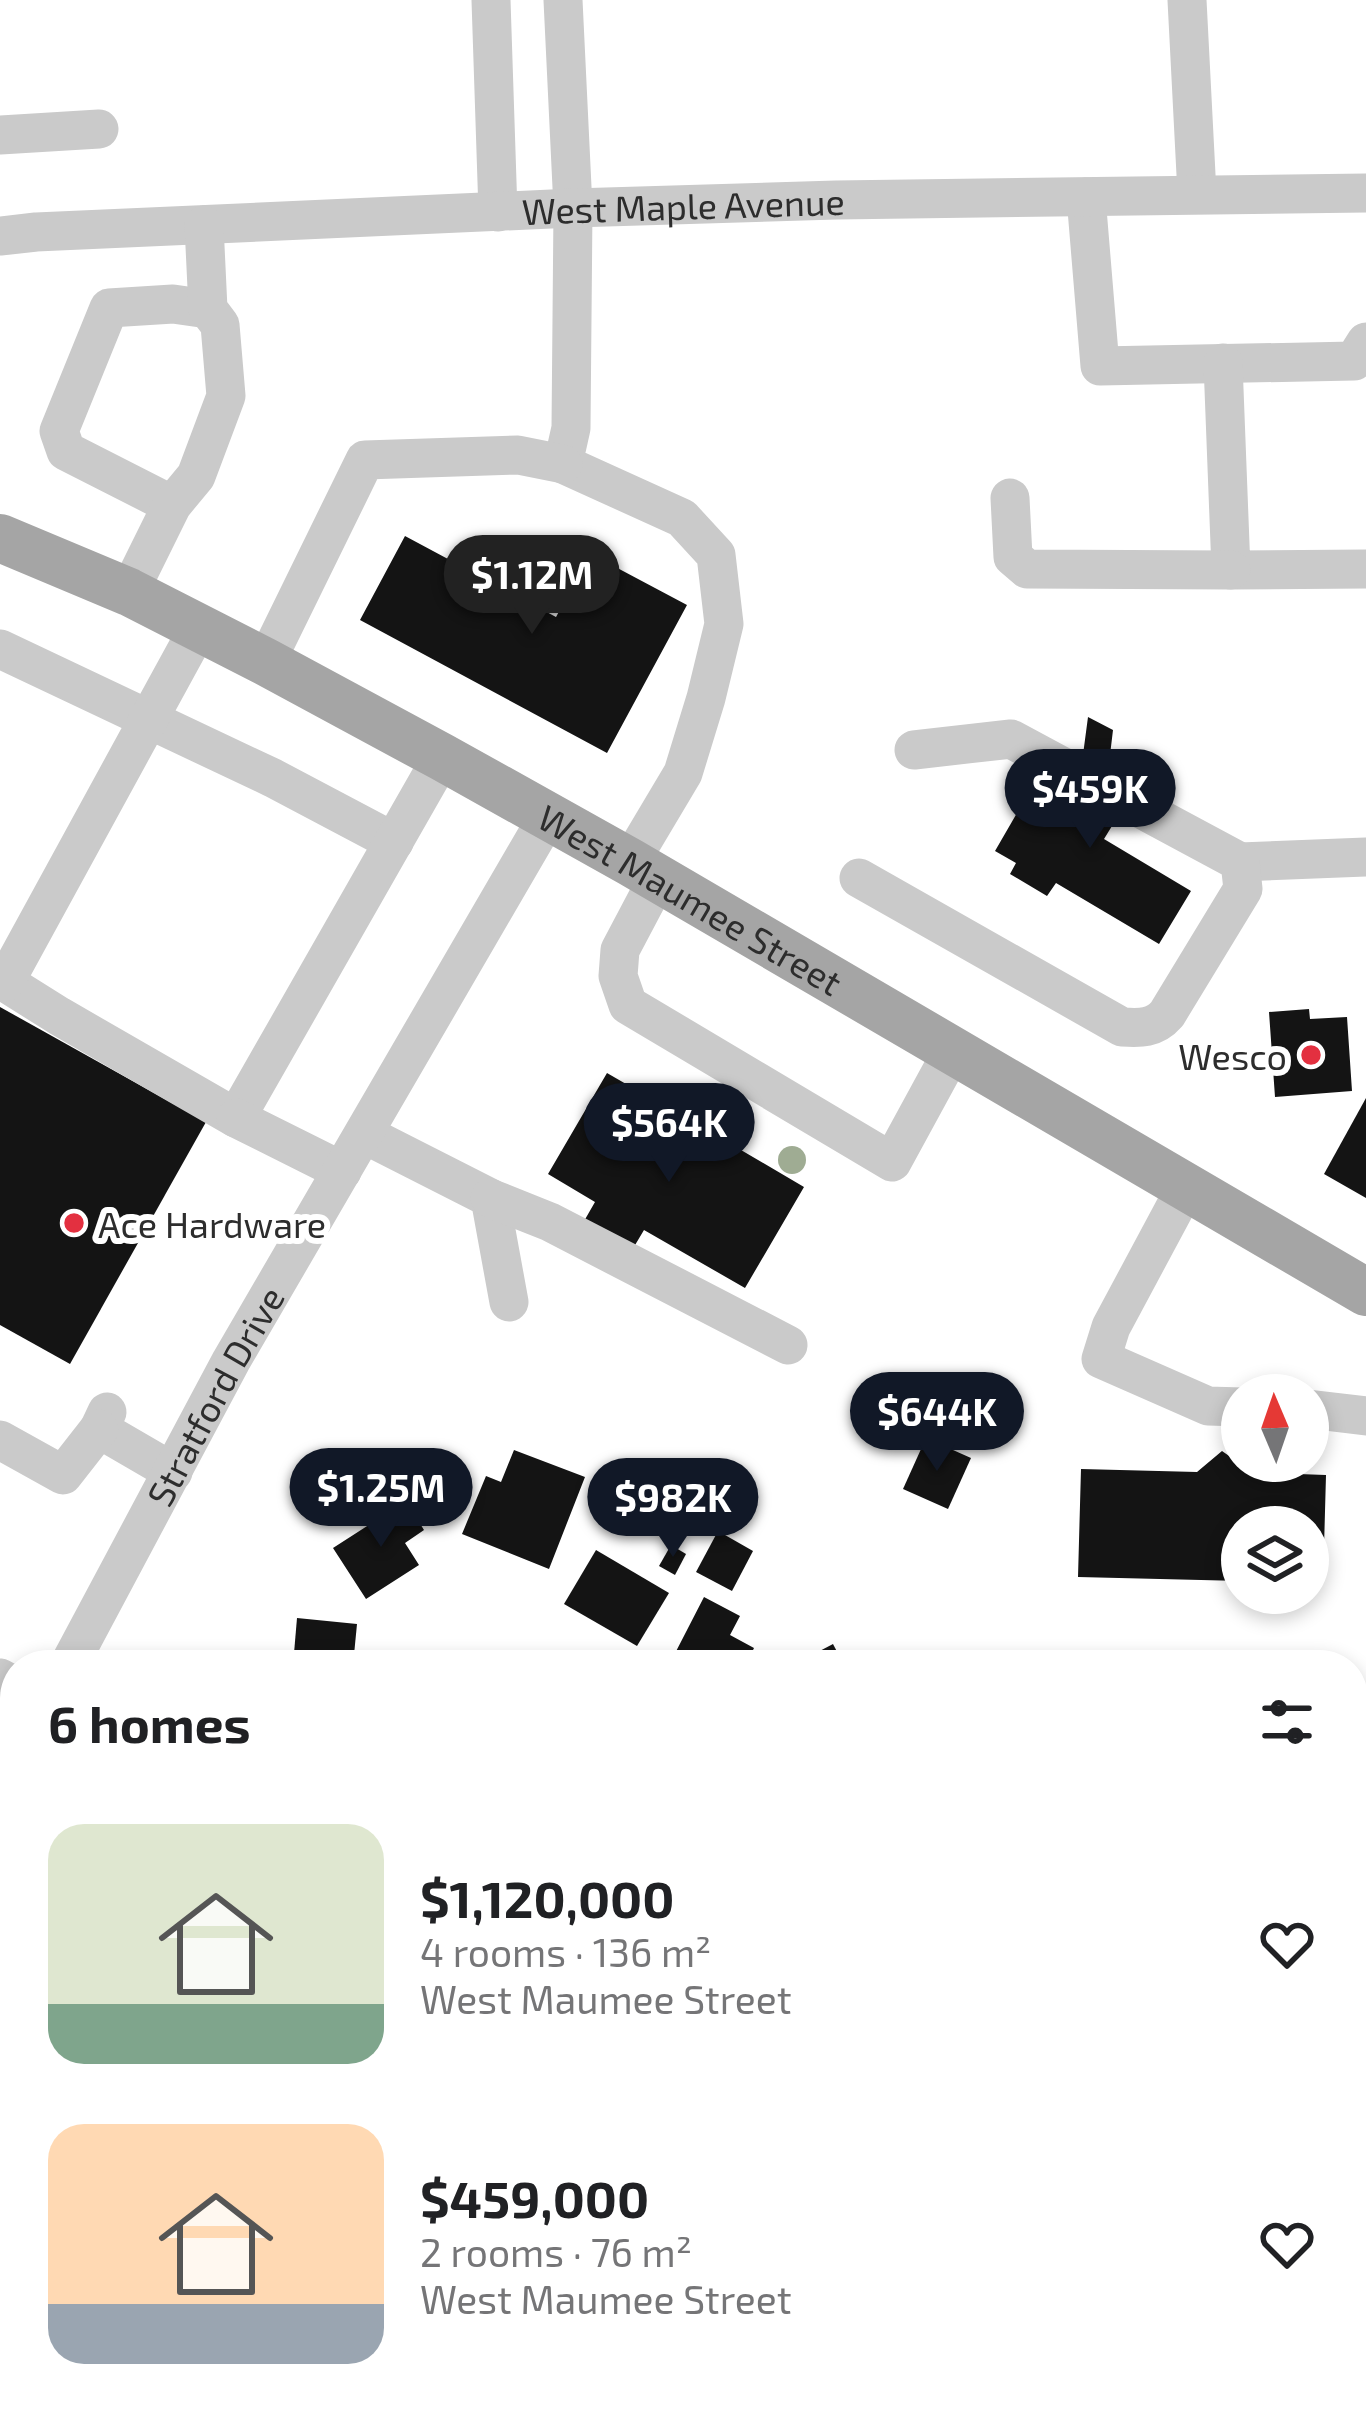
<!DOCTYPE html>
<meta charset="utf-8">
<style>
:root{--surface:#fff;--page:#f2f2f2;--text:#202124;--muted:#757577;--accent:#111827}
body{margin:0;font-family:"Exo 2",sans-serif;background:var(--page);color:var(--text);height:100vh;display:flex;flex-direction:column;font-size:45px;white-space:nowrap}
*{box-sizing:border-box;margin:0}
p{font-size:39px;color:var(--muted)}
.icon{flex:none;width:66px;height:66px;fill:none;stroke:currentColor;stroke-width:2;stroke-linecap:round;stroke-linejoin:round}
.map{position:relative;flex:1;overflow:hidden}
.panel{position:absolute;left:0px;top:1650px;width:1368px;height:768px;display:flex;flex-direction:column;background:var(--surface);border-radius:48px 48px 0 0;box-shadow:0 6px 18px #0003}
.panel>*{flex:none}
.needle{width:78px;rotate:358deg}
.tools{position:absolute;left:1221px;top:1374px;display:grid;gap:24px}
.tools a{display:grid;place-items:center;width:108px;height:108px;border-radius:50%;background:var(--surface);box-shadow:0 6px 18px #0003;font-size:60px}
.price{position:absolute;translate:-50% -102px;padding:0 27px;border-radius:42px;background:var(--accent);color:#fff;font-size:39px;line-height:78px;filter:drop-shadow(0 3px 6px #0008)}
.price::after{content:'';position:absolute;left:50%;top:72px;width:36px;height:27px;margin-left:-18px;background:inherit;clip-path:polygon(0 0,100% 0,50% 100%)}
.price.selected{background:#222;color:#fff}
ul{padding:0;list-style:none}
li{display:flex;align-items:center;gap:36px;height:300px;padding:0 48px}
li span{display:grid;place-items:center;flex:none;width:336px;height:240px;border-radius:36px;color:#555}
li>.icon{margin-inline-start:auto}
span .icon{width:144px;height:144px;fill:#fffc;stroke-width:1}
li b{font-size:51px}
h2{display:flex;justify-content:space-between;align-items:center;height:144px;padding:0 48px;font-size:51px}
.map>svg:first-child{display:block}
.building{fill:#141414}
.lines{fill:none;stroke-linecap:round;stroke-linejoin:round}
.minor{stroke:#cacaca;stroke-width:39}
.major{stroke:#a5a5a5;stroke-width:48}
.tree{fill:#9fac93}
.poi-dot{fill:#e33040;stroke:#fff;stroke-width:4.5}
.labels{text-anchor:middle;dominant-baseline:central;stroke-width:12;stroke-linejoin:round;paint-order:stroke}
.street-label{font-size:36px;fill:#2d2d2d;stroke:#fff}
.poi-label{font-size:36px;fill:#2d2d2d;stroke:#fff;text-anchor:end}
</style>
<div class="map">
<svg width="1366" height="2418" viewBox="0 0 1366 2418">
<rect width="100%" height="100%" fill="#fff"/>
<!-- building -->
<g class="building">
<path d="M405,536L556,617L591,554L687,605L607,753L360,620Z"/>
<path d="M1088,717L1113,730L1103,814L1115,821L1104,839L1191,891L1159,944L1056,883L1047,896L1010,874L1016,863L995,851L1028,794L1061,813L1071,797L1077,800Z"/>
<path d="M0,1007L206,1122L70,1364L0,1325Z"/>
<path d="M1309,1009L1310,1019L1347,1017L1352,1091L1275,1097L1269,1012Z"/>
<path d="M607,1073L671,1110L675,1103L733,1136L729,1143L804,1187L745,1288L644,1230L616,1277L568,1249L595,1202L548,1174Z"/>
<path d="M1366,1098V1198L1324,1174Z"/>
<path d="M926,1438L971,1458L948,1509L903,1489Z"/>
<path d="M514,1450L585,1477L549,1569L462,1534L486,1476L501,1482Z"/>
<path d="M1222,1451L1242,1465L1245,1472L1326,1475L1323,1584L1308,1583V1527H1242V1581L1078,1577L1081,1469L1197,1472Z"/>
<path d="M406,1501L424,1530L405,1543L419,1565L366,1599L333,1548Z"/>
<path d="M718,1531L753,1551L732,1591L696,1572Z"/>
<path d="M671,1545L686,1554L675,1575L659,1566Z"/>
<path d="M596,1550L669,1593L637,1646L564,1604Z"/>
<path d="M704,1597L740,1616L730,1635L754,1648L746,1665H669Z"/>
<path d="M297,1618L357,1624L353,1665H293Z"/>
<path d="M833,1644L844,1665H793Z"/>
<path d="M0,2146L15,2155V2207L9,2218L0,2213Z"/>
<path d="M747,2403H801L785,2418H760Z"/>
<path d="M853,2403H901L909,2418H845L841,2410Z"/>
</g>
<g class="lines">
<!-- minor -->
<g class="minor">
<path d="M491,0L498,212"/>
<path d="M563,0L573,208L571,428L563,464L682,518L716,555L724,624L706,698L683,773L630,862"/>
<path d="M1187,0L1197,194"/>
<path d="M0,135L99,129"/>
<path d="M1086,197L1100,366L1354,361L1366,342"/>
<path id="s1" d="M0,236L36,232L573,208L836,200L1366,193"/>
<path d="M1223,363L1231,570L1366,569"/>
<path d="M1010,498L1013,557L1027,569L1231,570"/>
<path d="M172,505L66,451L59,431L109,308L173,304L208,309"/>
<path d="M129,592L172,505L196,476L226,396L220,325L208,309L204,225"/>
<path d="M0,649L273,778L394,842"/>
<path d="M266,662L365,460L518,455L563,464"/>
<path d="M1240,862L1366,857"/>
<path d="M658,878L620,950L618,976L628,1005L892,1162L953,1050"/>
<path d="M859,878L1122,1027C1140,1028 1154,1029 1167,1014L1243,889L1240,862L1011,739L914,750"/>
<path d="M0,979L59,1016L236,1118L442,757"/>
<path d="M5,982L199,627"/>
<path d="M236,1118L342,1171"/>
<path d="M364,1134L490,1198L509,1302"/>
<path d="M1186,1187L1111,1327L1101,1359L1208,1406L1242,1407"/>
<path d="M490,1198L550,1222L788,1345"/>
<path d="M1308,1409L1366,1416"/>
<path d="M107,1412L99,1429L173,1472"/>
<path d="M0,1440L63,1475L99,1429"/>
<path id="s2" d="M69,1665L231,1361L547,818"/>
<path d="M0,1678L15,1686"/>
<path d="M0,1790L15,1763"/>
<path d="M0,2043L15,2052"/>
<path d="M618,2403L636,2418"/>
<path d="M398,2418L406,2403"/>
</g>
<!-- major -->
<path class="major" id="s3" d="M0,538L129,592L266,662L442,757L630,862L1366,1292"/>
</g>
<!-- trees -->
<circle class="tree" cx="792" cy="1160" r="14"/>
<!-- markers -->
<g class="poi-dot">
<circle cx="1311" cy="1055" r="12"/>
<circle cx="74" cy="1223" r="12"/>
</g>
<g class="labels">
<!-- street labels -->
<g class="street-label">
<text stroke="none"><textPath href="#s1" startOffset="684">West Maple Avenue</textPath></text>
<text stroke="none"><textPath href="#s3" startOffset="780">West Maumee Street</textPath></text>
<text stroke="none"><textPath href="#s2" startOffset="306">Stratford Drive</textPath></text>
</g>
<!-- poi labels -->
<g class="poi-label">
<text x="1287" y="1055">Wesco</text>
<text x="98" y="1223" text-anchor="start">Ace Hardware</text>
</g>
</g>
</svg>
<div class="tools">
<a><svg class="needle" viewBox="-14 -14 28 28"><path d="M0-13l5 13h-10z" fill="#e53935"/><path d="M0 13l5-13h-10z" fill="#757577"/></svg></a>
<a><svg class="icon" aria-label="layers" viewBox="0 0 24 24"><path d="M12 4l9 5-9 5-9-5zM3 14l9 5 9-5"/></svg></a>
</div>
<b class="price selected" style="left:532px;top:637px">$1.12M</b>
<b class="price" style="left:1090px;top:851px">$459K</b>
<b class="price" style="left:669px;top:1185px">$564K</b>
<b class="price" style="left:937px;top:1474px">$644K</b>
<b class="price" style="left:381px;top:1550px">$1.25M</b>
<b class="price" style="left:673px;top:1560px">$982K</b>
<section class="panel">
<h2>6 homes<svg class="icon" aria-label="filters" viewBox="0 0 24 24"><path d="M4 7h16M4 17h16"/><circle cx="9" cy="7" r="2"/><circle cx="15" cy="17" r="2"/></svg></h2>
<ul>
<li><span style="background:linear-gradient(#dfe7d0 75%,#7fa58c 0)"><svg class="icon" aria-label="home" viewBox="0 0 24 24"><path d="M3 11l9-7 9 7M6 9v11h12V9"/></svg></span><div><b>$1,120,000</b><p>4 rooms · 136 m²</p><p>West Maumee Street</p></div><svg class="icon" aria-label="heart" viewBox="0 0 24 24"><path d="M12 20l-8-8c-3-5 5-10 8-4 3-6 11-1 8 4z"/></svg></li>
<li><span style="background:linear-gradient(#ffd9b3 75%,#9aa5b1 0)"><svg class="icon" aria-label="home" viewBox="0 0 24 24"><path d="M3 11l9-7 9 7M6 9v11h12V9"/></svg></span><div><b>$459,000</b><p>2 rooms · 76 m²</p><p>West Maumee Street</p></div><svg class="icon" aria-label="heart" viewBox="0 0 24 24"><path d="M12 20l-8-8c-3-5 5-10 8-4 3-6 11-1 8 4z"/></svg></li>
</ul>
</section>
</div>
